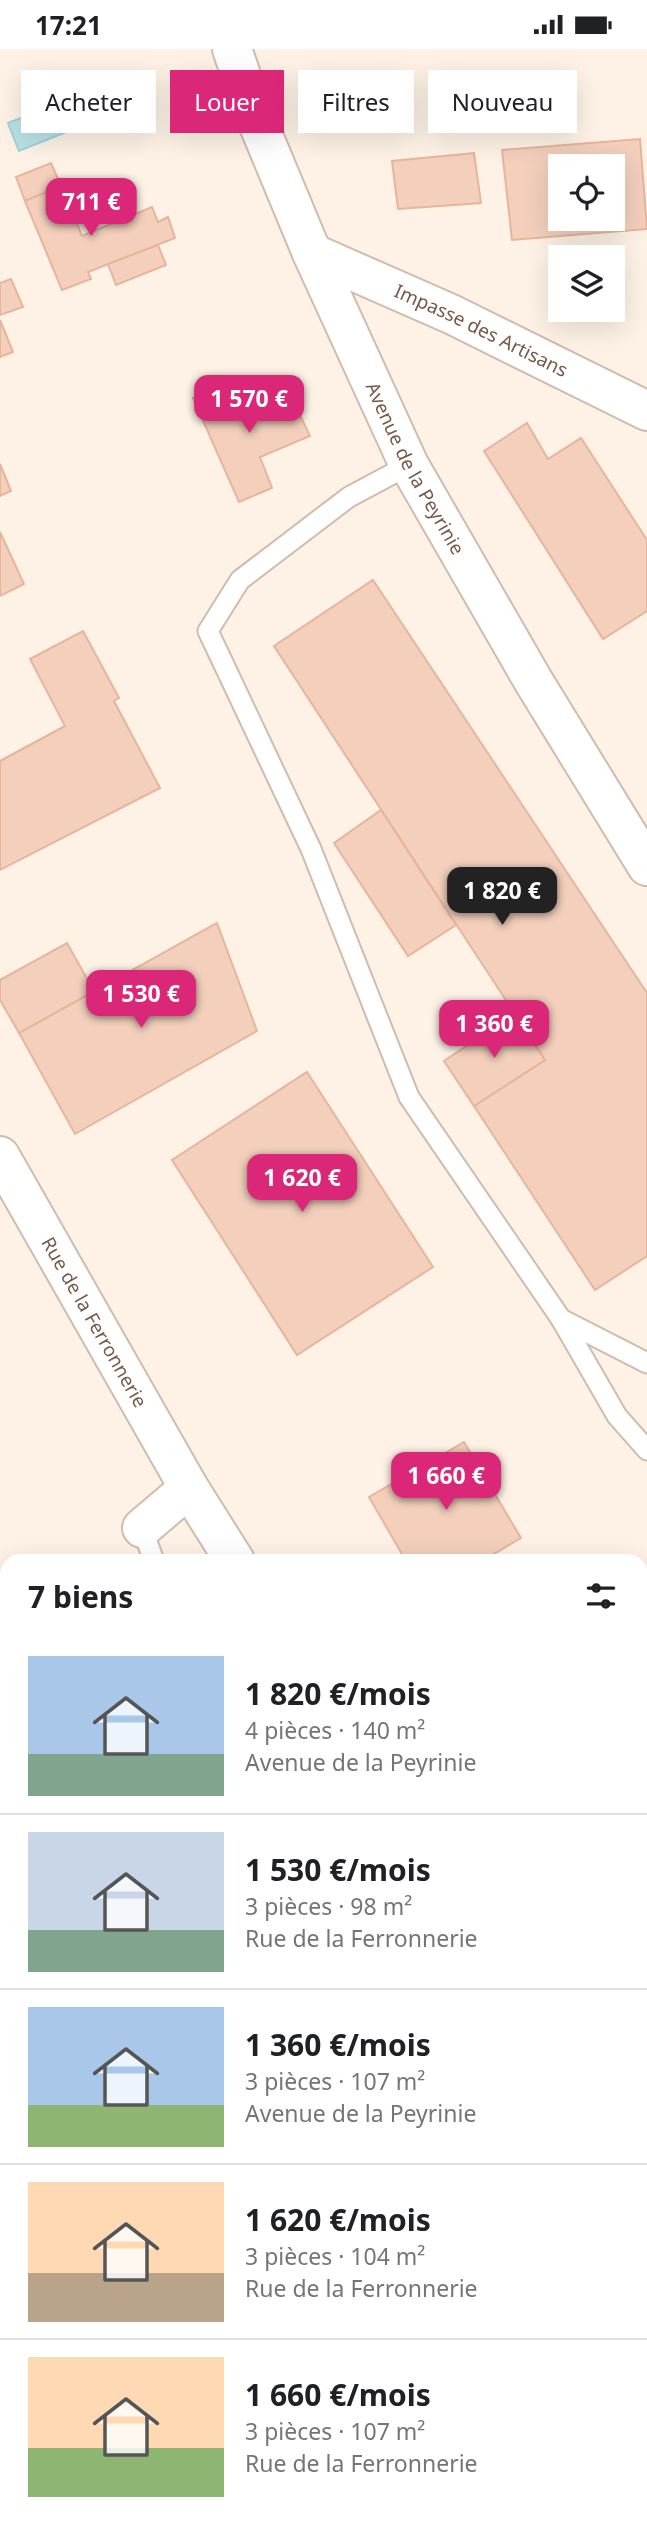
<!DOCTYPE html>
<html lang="fr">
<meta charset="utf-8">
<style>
:root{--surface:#fff;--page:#f6f6f6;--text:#202124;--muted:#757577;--line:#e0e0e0;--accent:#db2777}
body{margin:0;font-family:"Noto Sans",sans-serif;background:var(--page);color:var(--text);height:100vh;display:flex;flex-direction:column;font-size:26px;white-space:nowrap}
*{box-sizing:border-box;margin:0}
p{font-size:23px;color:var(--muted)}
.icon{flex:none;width:38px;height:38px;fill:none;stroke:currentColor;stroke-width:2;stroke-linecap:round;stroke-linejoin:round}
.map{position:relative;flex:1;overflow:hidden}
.side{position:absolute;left:0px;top:1505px;width:648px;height:975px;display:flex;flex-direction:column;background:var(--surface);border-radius:21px 21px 0 0;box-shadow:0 7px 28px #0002}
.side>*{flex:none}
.guide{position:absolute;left:21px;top:21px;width:606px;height:63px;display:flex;gap:14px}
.tools{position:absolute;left:548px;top:105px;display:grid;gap:14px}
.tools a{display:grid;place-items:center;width:77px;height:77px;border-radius:0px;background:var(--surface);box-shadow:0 7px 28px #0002;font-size:35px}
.price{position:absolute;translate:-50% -60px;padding:0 16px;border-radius:14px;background:var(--accent);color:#fff;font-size:23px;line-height:46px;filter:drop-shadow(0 2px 4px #0008)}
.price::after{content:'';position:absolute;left:50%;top:42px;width:21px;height:16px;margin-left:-10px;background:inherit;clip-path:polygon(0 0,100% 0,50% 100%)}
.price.selected{background:#222;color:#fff}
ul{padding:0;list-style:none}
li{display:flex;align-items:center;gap:21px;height:175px;padding:0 28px}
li+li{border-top:2px solid var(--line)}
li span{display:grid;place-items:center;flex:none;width:196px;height:140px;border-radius:0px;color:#555}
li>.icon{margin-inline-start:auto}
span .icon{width:84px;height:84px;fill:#fffc;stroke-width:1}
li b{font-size:30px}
h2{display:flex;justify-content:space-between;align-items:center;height:84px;padding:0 28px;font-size:30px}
.tag{padding:0 24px;border-radius:0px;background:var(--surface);box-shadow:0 7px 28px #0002;font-size:24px;line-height:63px}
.tag.selected{background:var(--accent);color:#fff}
.status{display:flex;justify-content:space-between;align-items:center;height:49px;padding:0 35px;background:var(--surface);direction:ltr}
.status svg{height:19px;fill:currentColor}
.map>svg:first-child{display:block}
.water{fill:#b9e2e7;stroke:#9fd2d9;stroke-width:2}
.building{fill:#f3cfbc;stroke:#e6b59c;stroke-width:2;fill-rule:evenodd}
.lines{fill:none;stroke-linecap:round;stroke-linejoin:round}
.service-casing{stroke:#d0bcad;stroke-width:23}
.minor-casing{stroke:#d0bcad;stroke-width:42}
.primary-casing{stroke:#d9d0cc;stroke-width:42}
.service{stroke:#fff;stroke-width:19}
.minor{stroke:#fff;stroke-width:38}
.primary{stroke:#fcd59c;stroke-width:38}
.labels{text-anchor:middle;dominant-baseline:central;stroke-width:5;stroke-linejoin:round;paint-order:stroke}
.street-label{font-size:19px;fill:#765849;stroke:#fff6eb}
</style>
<div class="status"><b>17:21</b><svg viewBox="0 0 49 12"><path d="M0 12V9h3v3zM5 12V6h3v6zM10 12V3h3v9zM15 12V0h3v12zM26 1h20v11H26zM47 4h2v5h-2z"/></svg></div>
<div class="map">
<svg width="647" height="2479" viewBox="0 0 647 2479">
<rect width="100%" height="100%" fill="#fdf2e5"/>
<!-- water -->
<path class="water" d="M68,50L79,78L19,102L8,74Z"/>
<!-- building -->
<g class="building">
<path d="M640,90L647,180L512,191L502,101ZM560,117H612V170H560Z"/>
<path d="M474,104L481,154L398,160L392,112Z"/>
<path d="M51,114L61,137L25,152L16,128Z"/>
<path d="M61,137L82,187L152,158L158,173L168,168L175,189L88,223L91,230L62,241L25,152Z"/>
<path d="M158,196L166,216L116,236L108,215Z"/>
<path d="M11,230L23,258L0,266V234Z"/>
<path d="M0,271L13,303L0,308Z"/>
<path d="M229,334L242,363L289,343L310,387L260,408L272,439L239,453L193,349Z"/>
<path d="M527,374L548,410L581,389L647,491V562L603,590L484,402Z"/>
<path d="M0,415L11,442L0,447Z"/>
<path d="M0,483L24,535L0,547Z"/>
<path d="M373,531L647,944V1207L595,1241L474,1057L545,1011L274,597Z"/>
<path d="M83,582L119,649L114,652L160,739L0,821V712L65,677L30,610Z"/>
<path d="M381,761L456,876L408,907L334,794Z"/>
<path d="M217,874L257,982L75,1085L19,984Z"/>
<path d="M67,894L94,942L19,984L0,951V931Z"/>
<path d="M514,965L545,1011L474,1057L444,1012Z"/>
<path d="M307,1023L433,1218L297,1306L172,1111Z"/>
<path d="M464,1393L521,1489L482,1512H406L369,1448Z"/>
<path d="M647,1542V1698L640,1702V1546Z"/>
<path d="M640,1879H647V2117L640,2116Z"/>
<path d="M28,2473H78L82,2479H18Z"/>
</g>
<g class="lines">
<defs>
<g id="service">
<path d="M409,416L349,448L240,531L208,582L311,800L409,1048L561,1270L617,1367L647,1401"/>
<path d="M561,1270L647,1314"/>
<path d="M142,1479L154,1512"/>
<path d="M0,1821L7,1816"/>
<path d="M0,1868L7,1881"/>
</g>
<g id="minor">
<path id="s1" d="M232,0L255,67L312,204L409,416L534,633L647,817"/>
<path id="s2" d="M312,204L451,265L647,362"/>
<path id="s3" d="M0,1107L189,1439L142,1479"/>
<path d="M189,1439L235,1512"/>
<path d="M0,2233L7,2245"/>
<path d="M143,2473L146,2479"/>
</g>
<g id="primary">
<path d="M0,2108L7,2119"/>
<path d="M219,2473L223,2479"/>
</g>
</defs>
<!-- service casing -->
<use href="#service" class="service-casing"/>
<!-- minor casing -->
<use href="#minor" class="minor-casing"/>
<!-- primary casing -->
<use href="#primary" class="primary-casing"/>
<!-- service -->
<use href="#service" class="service"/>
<!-- minor -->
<use href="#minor" class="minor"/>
<!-- primary -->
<use href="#primary" class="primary"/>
</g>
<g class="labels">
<!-- street labels -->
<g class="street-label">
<text stroke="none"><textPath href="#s2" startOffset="186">Impasse des Artisans</textPath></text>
<text stroke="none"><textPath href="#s1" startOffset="458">Avenue de la Peyrinie</textPath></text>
<text stroke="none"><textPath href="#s3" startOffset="191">Rue de la Ferronnerie</textPath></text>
</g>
</g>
</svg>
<div class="tools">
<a><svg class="icon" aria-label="locate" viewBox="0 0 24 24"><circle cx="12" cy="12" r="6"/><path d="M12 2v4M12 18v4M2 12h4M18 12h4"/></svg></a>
<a><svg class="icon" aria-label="layers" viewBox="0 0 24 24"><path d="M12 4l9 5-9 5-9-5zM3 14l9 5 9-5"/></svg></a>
</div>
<b class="price" style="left:91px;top:189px">711 €</b>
<b class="price" style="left:249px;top:386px">1 570 €</b>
<b class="price selected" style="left:502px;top:878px">1 820 €</b>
<b class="price" style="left:141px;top:981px">1 530 €</b>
<b class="price" style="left:494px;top:1011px">1 360 €</b>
<b class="price" style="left:302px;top:1165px">1 620 €</b>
<b class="price" style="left:446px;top:1463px">1 660 €</b>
<div class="guide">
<a class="tag">Acheter</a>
<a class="tag selected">Louer</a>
<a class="tag">Filtres</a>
<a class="tag">Nouveau</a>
</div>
<section class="side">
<h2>7 biens<svg class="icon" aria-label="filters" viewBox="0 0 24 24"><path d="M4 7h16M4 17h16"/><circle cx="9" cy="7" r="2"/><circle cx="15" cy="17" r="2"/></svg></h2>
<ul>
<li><span style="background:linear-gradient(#a9c7e8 70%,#7fa58c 0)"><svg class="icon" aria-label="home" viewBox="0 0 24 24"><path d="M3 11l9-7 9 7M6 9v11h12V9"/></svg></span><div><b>1 820 €/mois</b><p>4 pièces · 140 m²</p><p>Avenue de la Peyrinie</p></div></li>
<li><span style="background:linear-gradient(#c9d6e8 70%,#7fa58c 0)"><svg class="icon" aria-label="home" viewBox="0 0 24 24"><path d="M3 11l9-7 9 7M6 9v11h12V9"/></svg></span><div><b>1 530 €/mois</b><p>3 pièces · 98 m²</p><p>Rue de la Ferronnerie</p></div></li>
<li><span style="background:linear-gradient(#a9c7e8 70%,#8fb573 0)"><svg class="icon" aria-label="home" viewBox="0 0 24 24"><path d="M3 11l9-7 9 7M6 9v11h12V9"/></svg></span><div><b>1 360 €/mois</b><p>3 pièces · 107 m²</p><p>Avenue de la Peyrinie</p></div></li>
<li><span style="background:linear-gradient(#ffd9b3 65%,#b9a48a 0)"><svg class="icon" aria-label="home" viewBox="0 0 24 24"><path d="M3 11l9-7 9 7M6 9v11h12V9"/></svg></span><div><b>1 620 €/mois</b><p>3 pièces · 104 m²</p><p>Rue de la Ferronnerie</p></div></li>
<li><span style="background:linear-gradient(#ffd9b3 65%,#8fb573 0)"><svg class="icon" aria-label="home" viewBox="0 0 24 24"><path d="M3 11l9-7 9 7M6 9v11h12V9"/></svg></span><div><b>1 660 €/mois</b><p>3 pièces · 107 m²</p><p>Rue de la Ferronnerie</p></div></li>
</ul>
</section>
</div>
